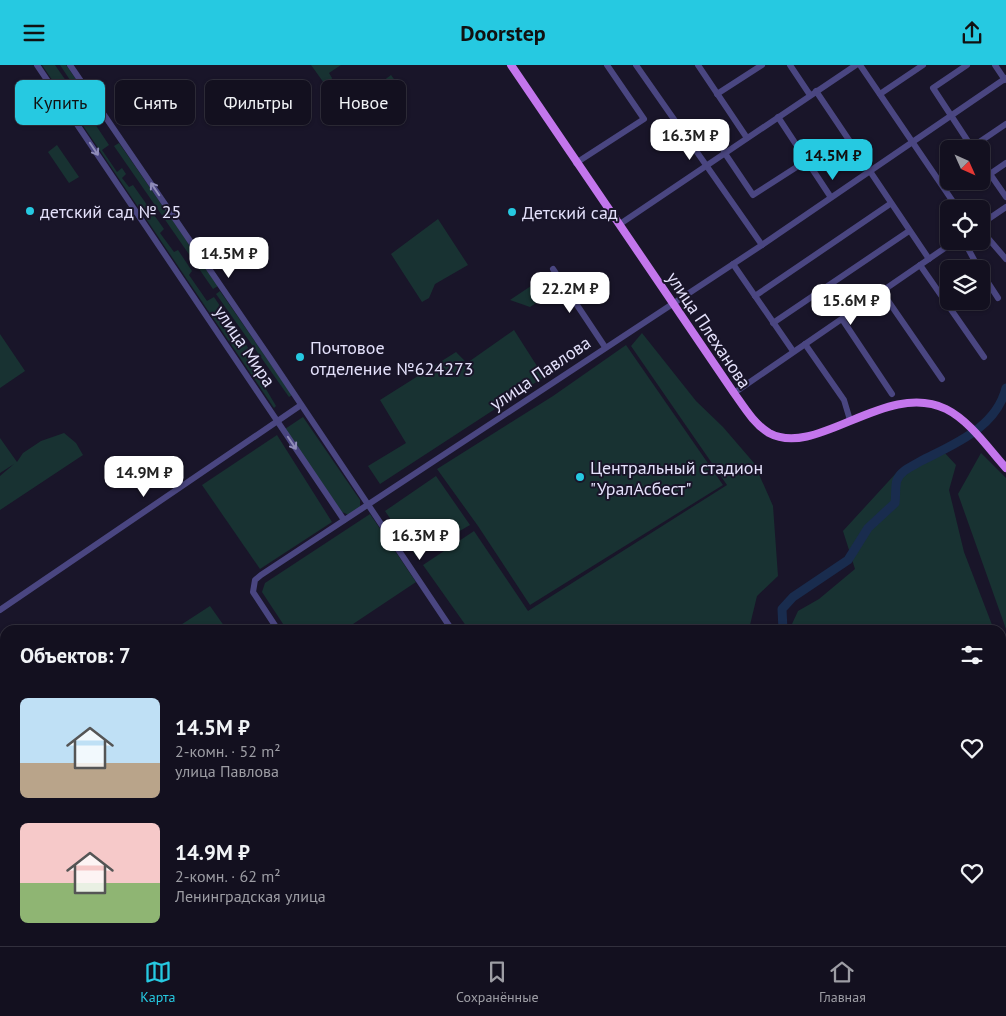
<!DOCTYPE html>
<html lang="ru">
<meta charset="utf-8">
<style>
:root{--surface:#13101f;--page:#201e2c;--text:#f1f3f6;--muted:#9d9da4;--line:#32303d;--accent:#26c9e1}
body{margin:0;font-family:"PT Sans",sans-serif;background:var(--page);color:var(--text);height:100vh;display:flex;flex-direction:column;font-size:19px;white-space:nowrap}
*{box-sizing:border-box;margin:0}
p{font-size:16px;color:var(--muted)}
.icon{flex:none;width:28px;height:28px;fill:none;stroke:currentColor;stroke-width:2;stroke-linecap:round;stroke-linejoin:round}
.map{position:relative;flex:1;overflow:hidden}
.panel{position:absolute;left:0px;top:560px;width:1006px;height:321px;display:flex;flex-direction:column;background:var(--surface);border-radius:15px 15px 0 0;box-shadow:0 1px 4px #0004,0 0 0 1px var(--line)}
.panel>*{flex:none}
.banner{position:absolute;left:15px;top:15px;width:500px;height:45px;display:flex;gap:10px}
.needle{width:32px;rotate:135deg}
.fabs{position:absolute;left:940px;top:75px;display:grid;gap:10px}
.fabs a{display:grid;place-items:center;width:50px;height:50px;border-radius:8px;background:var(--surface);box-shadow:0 1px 4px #0004,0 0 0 1px var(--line);font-size:25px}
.price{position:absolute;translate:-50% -42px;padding:0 11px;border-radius:10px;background:#fff;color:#222;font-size:16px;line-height:32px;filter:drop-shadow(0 1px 2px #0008)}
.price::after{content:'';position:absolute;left:50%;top:30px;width:15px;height:11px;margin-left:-8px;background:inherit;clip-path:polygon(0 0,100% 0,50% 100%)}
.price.selected{background:var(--accent);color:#111}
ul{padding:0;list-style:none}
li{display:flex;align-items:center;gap:15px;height:125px;padding:0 20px}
li span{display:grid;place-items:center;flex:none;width:140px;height:100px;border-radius:8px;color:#555}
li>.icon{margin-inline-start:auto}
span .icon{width:60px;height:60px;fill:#fffc;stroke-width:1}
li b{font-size:21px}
h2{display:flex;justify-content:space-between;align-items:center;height:60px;padding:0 20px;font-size:21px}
.chip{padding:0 18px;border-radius:8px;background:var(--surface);box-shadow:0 1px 4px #0004,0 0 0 1px var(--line);font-size:18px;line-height:45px}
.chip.selected{background:var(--accent);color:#111}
header{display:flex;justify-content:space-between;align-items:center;height:65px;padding:0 20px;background:var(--accent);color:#111;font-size:22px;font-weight:800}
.tabs{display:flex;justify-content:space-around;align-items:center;height:70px;border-top:1px solid var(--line);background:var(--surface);font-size:14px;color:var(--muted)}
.tabs a{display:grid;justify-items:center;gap:2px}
.tabs .selected{color:var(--accent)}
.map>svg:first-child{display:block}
.green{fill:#183232}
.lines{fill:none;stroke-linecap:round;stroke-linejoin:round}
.river{stroke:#192c4e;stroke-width:9}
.minor{stroke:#4a4681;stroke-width:6}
.major{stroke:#c376ec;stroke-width:8}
.oneway{stroke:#8f8cb8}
.poi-dot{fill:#26c9e1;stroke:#191529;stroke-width:2}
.labels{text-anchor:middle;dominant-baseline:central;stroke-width:4;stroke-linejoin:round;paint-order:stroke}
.poi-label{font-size:18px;fill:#e4e1fb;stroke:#191529;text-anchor:start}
.street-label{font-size:18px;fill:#e4e1fb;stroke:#191529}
</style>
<header><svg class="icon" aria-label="menu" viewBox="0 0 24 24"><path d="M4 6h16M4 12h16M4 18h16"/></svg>Doorstep<svg class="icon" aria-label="share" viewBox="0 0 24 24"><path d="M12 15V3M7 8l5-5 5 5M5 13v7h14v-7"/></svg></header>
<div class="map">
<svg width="1006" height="881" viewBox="0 0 1006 881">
<rect width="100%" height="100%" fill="#191529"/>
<!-- green -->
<g class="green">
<path d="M42,0H55L85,43L77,48L81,51L87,47L109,80L102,85L117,107L122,103L126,109L122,113L129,122L133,120L164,164L160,168L174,187L178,185L192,206L189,210L207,236L214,232L269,314L263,319L276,341L274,343Z"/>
<path d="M60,0H66L97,44L92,48Z"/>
<path d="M311,0H341L329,8L332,13L329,25Z"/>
<path d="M391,10L402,25L394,31L383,16Z"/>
<path d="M119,78L218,221L213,224L114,81Z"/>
<path d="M57,80L79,112L69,118L48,87Z"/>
<path d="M438,154L468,200L435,219L429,233L422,237L391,189Z"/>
<path d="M548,214L556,225L530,242L510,235L537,217Z"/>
<path d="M220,226L292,330L289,332L216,229Z"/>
<path d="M514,265L544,312L380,419L368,401L406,378L380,335L456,287L467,298Z"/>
<path d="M642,268L696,336L723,362L754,398L773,441L778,511L757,531L750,560L753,565H469L423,500L474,466L528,546L727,420L631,281Z"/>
<path d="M0,269L25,306L0,323Z"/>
<path d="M626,280L723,420L530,540L478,461L437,404L553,331Z"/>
<path d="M303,352L360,435V443L349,450L342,447L285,364Z"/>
<path d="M64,368L76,378L83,390L0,445V411L14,399L0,408V373L17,397L23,388L41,376Z"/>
<path d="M277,370L332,457L260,504L202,420Z"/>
<path d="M942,385L956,400L949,425L964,487L994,565H794L792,559L798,546L819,534L855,504L843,466L898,406Z"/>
<path d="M981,388L1006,413V564L958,429Z"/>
<path d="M436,411L470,460L416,491L385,446Z"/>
<path d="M370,449L416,517L344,565H287L262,527L265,518Z"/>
<path d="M210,541L227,565H173Z"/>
<path d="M1006,756V848H1001V757Z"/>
<path d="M640,876H728L721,881H643Z"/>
<path d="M750,876H823L828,881H745Z"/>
</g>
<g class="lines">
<!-- river -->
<g class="river">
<path d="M783,565L782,544L793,532L848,495L868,463L895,438C896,431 895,421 897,415C901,405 913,401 921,396C954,379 996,363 1006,323"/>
<path d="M1001,871L1006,870"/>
<path d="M848,876L854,881"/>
<path d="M955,881L976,879L984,876"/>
</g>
<!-- minor -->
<g class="minor">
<path d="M37,0L344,455"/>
<path d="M70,0L270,293L452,565"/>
<path d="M636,0L762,180"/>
<path d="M698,0L747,73"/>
<path d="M790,0L810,30"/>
<path d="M860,0L958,144"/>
<path d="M967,0L933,23L973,84"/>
<path d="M995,0L1005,15"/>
<path d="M816,26L929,194"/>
<path d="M717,29L762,0"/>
<path d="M880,29L923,0"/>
<path d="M778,52L830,131"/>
<path d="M972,82L1006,59"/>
<path d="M724,87L753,130L806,96"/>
<path d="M981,96L1006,132"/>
<path d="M576,98L644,54L607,0"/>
<path d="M990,109L1006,98"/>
<path d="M620,159L856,0"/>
<path d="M981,159L1006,142"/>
<path d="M981,165L1006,194"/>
<path d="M964,176L979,204"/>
<path d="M733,199L793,286"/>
<path d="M920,200L984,292"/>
<path d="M553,204L605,282"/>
<path d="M981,207L998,233"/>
<path d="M882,227L942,314"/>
<path d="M755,231L890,139"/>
<path d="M842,254L892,329"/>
<path d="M773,258L909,166"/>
<path d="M805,279L844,335L850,355"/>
<path d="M734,328L955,176"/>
<path d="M0,545L301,340"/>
<path d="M278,565L253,527L255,515L261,510L762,180L1006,13"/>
<path d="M1001,738L1006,736"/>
<path d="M0,796L5,804"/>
<path d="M56,876L59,881"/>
<path d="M277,876L281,881"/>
<path d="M493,876L497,881"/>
<path d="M621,876L628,881"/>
<path d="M449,881L456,876"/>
<path d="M733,881L739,876"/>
</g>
<!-- major -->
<path class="major" d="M511,0L734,328C744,342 754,359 769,368C817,394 886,315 946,344C970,356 988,383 1006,403"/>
</g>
<!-- one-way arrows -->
<defs><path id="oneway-shaft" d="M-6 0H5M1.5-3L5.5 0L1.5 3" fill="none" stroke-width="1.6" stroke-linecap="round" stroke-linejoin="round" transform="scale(1.25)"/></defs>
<g class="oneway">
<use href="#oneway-shaft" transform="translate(94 84) rotate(56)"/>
<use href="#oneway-shaft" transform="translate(155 124) rotate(-124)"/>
<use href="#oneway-shaft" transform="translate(292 378) rotate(56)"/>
</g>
<!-- markers -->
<g class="poi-dot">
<circle cx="30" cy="146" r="5"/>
<circle cx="512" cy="147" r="5"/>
<circle cx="300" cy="292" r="5"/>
<circle cx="580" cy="412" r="5"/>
</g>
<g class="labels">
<!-- poi labels -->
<g class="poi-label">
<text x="40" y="146">детский сад № 25</text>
<text x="522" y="147">Детский сад</text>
<text x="310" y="282">Почтовое<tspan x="310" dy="21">отделение №624273</tspan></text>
<text x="590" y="402">Центральный стадион<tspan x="590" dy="21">"УралАсбест"</tspan></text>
</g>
<!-- street labels -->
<g class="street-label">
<text transform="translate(709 265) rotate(56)">улица Плеханова</text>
<text transform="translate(245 281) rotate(56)">улица Мира</text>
<text transform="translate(540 308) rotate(-34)">улица Павлова</text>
</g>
</g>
</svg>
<div class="fabs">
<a><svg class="needle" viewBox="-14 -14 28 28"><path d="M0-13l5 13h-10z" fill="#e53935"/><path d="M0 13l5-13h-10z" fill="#9d9da4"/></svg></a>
<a><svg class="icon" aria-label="locate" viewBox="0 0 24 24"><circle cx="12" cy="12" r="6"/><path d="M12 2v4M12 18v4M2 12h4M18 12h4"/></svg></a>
<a><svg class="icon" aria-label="layers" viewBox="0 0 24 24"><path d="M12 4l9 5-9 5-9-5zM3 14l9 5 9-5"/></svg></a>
</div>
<b class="price" style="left:690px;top:96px">16.3M ₽</b>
<b class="price selected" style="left:833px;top:116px">14.5M ₽</b>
<b class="price" style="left:229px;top:214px">14.5M ₽</b>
<b class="price" style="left:570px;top:249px">22.2M ₽</b>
<b class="price" style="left:851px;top:261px">15.6M ₽</b>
<b class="price" style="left:144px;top:433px">14.9M ₽</b>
<b class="price" style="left:420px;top:496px">16.3M ₽</b>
<div class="banner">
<a class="chip selected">Купить</a>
<a class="chip">Снять</a>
<a class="chip">Фильтры</a>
<a class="chip">Новое</a>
</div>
<section class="panel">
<h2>Объектов: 7<svg class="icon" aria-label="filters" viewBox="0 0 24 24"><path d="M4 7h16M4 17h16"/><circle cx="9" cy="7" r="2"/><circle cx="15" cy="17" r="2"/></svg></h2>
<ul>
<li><span style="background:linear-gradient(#bfe0f5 65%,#b9a48a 0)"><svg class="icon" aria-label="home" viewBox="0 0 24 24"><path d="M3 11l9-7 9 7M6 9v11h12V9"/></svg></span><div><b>14.5M ₽</b><p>2-комн. · 52 m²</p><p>улица Павлова</p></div><svg class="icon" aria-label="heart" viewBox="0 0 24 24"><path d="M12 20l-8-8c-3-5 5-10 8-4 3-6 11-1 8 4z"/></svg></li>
<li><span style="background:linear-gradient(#f6c9c9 60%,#8fb573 0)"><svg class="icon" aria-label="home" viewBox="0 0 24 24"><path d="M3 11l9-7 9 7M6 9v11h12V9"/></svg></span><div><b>14.9M ₽</b><p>2-комн. · 62 m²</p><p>Ленинградская улица</p></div><svg class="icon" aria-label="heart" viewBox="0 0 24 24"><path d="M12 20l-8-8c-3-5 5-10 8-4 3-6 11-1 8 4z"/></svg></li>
</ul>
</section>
</div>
<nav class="tabs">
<a class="selected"><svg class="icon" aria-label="map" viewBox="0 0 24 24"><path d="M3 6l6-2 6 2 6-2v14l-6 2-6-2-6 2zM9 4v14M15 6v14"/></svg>Карта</a>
<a><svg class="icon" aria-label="saved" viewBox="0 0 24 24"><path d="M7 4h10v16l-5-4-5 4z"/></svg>Сохранённые</a>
<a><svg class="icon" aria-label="home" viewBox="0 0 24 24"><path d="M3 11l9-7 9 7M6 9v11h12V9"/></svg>Главная</a>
</nav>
